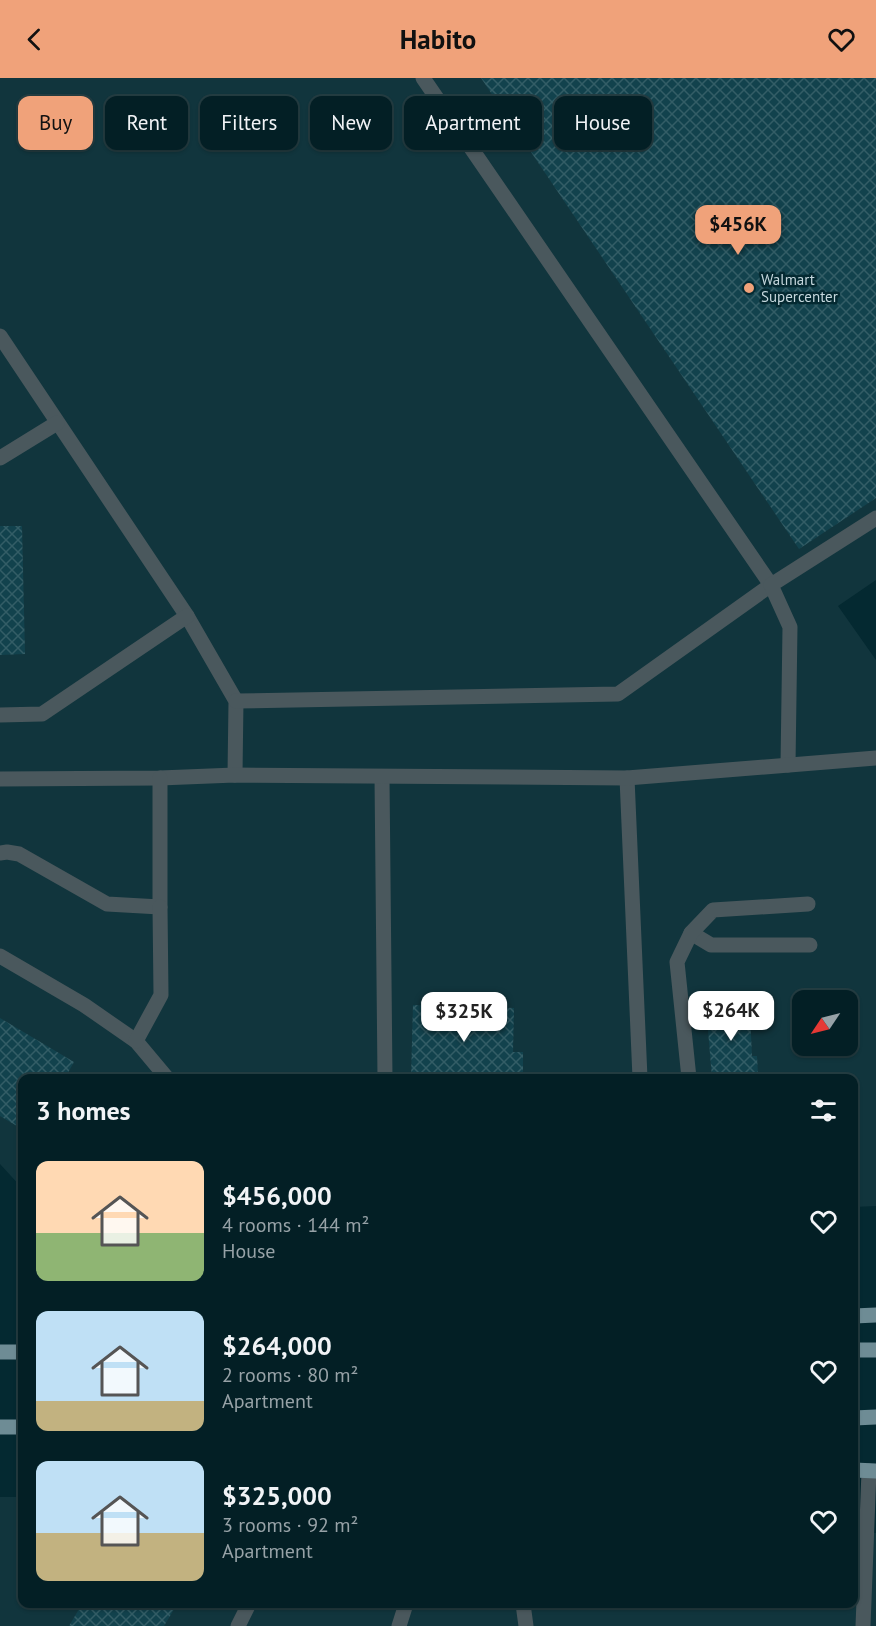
<!DOCTYPE html>
<meta charset="utf-8">
<style>
:root{--surface:#031f25;--page:#0d272d;--text:#f1f3f6;--muted:#97a2a7;--line:#243d42;--accent:#f0a27a}
body{margin:0;font-family:"PT Sans",sans-serif;background:var(--page);color:var(--text);height:100vh;display:flex;flex-direction:column;font-size:22px;white-space:nowrap}
*{box-sizing:border-box;margin:0}
p{font-size:20px;color:var(--muted)}
.icon{flex:none;width:33px;height:33px;fill:none;stroke:currentColor;stroke-width:2;stroke-linecap:round;stroke-linejoin:round}
.map{position:relative;flex:1;overflow:hidden}
.sheet{position:absolute;left:18px;top:996px;width:840px;height:534px;display:flex;flex-direction:column;background:var(--surface);border-radius:12px;box-shadow:0 2px 4px #0004,0 0 0 2px var(--line)}
.sheet>*{flex:none}
.banner{position:absolute;left:18px;top:18px;width:840px;height:54px;display:flex;gap:12px}
.needle{width:39px;rotate:235deg}
.fabs{position:absolute;left:792px;top:912px;display:grid;gap:12px}
.fabs a{display:grid;place-items:center;width:66px;height:66px;border-radius:12px;background:var(--surface);box-shadow:0 2px 4px #0004,0 0 0 2px var(--line);font-size:30px}
.price{position:absolute;translate:-50% -51px;padding:0 14px;border-radius:12px;background:#fff;color:#222;font-size:20px;line-height:39px;filter:drop-shadow(0 2px 3px #0008)}
.price::after{content:'';position:absolute;left:50%;top:36px;width:18px;height:14px;margin-left:-9px;background:inherit;clip-path:polygon(0 0,100% 0,50% 100%)}
.price.on{background:var(--accent);color:#111}
ul{padding:0;list-style:none}
li{display:flex;align-items:center;gap:18px;height:150px;padding:0 18px}
li span{display:grid;place-items:center;flex:none;width:168px;height:120px;border-radius:12px;color:#555}
li>.icon{margin-inline-start:auto}
span .icon{width:72px;height:72px;fill:#fffc;stroke-width:1}
li b{font-size:26px}
h2{display:flex;justify-content:space-between;align-items:center;height:72px;padding:0 18px;font-size:26px}
.chip{padding:0 21px;border-radius:12px;background:var(--surface);box-shadow:0 2px 4px #0004,0 0 0 2px var(--line);font-size:21px;line-height:54px}
.chip.on{background:var(--accent);color:#111}
header{display:flex;justify-content:space-between;align-items:center;height:78px;padding:0 18px;background:var(--accent);color:#111;font-size:27px;font-weight:700}
.map>svg:first-child{display:block}
.built{fill:#11353d;fill-rule:evenodd}
.building{fill:url(#building-cross-hatch)}
.lines{fill:none;stroke-linecap:round;stroke-linejoin:round}
.lane{stroke:#4a585d;stroke-width:15}
.primary{stroke:#6e8c95;stroke-width:15}
.poi-dot{fill:#f0a27a;stroke:#042931;stroke-width:2}
.labels{text-anchor:middle;dominant-baseline:central;stroke-width:5;stroke-linejoin:round;paint-order:stroke}
.poi-label{font-size:15px;fill:#c5d7dd;stroke:#042931;text-anchor:start}
</style>
<header><svg class="icon" aria-label="back" viewBox="0 0 24 24"><path d="M15 5l-7 7 7 7"/></svg>Habito<svg class="icon" aria-label="heart" viewBox="0 0 24 24"><path d="M12 20l-8-8c-3-5 5-10 8-4 3-6 11-1 8 4z"/></svg></header>
<div class="map">
<svg width="876" height="1548" viewBox="0 0 876 1548">
<defs>
<pattern id="building-cross-hatch" width="8" height="8" patternUnits="userSpaceOnUse" patternTransform="scale(1.5)"><rect width="8" height="8" fill="#12424d"/><path d="M0 0l8 8M0 8l8-8" fill="none" stroke="#335d66"/></pattern>
</defs>
<rect width="100%" height="100%" fill="#042931"/>
<!-- built -->
<g class="built">
<path d="M0,0H876V502L838,528L876,582V1128L854,1129V1000H22V1110L0,1086ZM802,922H848V968H802Z"/>
<path d="M0,1419H22V1526H854V1454L876,1455V1548H0Z"/>
</g>
<!-- building -->
<g class="building">
<path d="M481,0H876V420L799,471Z"/>
<path d="M0,448H22L25,576L0,577Z"/>
<path d="M743,922L744,936H750L752,978H757L758,997H753V1000H712L707,940H710L709,926Z"/>
<path d="M413,927L514,930L513,974H523V1000H411Z"/>
<path d="M0,940L74,984L65,1000H22V1051L0,1038Z"/>
<path d="M82,1526H180L178,1529L176,1528L164,1548H69Z"/>
</g>
<g class="lines">
<!-- lane -->
<g class="lane">
<path d="M0,258L187,538L236,623L235,697"/>
<path d="M0,380L57,345"/>
<path d="M236,623L618,616L771,507L423,0"/>
<path d="M0,637L42,636L187,538"/>
<path d="M788,687L790,549L771,507L876,440"/>
<path d="M382,699L385,1000"/>
<path d="M627,700L640,1000"/>
<path d="M0,701L160,700L235,697L627,700L876,680"/>
<path d="M0,775L7,774L19,776L107,826L160,829V700"/>
<path d="M691,855L711,867H810"/>
<path d="M0,878L84,927L136,963L167,1000"/>
<path d="M136,963L161,917L160,829"/>
<path d="M689,1000L677,884L691,855L713,832L808,826"/>
<path d="M523,1526L526,1548"/>
<path d="M238,1548L249,1526"/>
<path d="M399,1548L406,1526"/>
<path d="M863,1548L869,1393"/>
</g>
<!-- primary -->
<g class="primary">
<path d="M854,1238L876,1237"/>
<path d="M854,1272H876"/>
<path d="M0,1274H22"/>
<path d="M854,1340L876,1339"/>
<path d="M0,1349H22"/>
<path d="M854,1392L876,1393"/>
</g>
</g>
<!-- markers -->
<circle class="poi-dot" cx="749" cy="210" r="6"/>
<g class="labels">
<!-- poi labels -->
<g class="poi-label">
<text x="761" y="201">Walmart<tspan x="761" dy="17">Supercenter</tspan></text>
</g>
</g>
</svg>
<div class="fabs">
<a><svg class="needle" viewBox="-14 -14 28 28"><path d="M0-13l5 13h-10z" fill="#e53935"/><path d="M0 13l5-13h-10z" fill="#97a2a7"/></svg></a>
</div>
<b class="price on" style="left:738px;top:178px">$456K</b>
<b class="price" style="left:731px;top:964px">$264K</b>
<b class="price" style="left:464px;top:965px">$325K</b>
<div class="banner">
<a class="chip on">Buy</a>
<a class="chip">Rent</a>
<a class="chip">Filters</a>
<a class="chip">New</a>
<a class="chip">Apartment</a>
<a class="chip">House</a>
</div>
<section class="sheet">
<h2>3 homes<svg class="icon" aria-label="filters" viewBox="0 0 24 24"><path d="M4 7h16M4 17h16"/><circle cx="9" cy="7" r="2"/><circle cx="15" cy="17" r="2"/></svg></h2>
<ul>
<li><span style="background:linear-gradient(#ffd9b3 60%,#8fb573 0)"><svg class="icon" aria-label="home" viewBox="0 0 24 24"><path d="M3 11l9-7 9 7M6 9v11h12V9"/></svg></span><div><b>$456,000</b><p>4 rooms · 144 m²</p><p>House</p></div><svg class="icon" aria-label="heart" viewBox="0 0 24 24"><path d="M12 20l-8-8c-3-5 5-10 8-4 3-6 11-1 8 4z"/></svg></li>
<li><span style="background:linear-gradient(#bfe0f5 75%,#c2b280 0)"><svg class="icon" aria-label="home" viewBox="0 0 24 24"><path d="M3 11l9-7 9 7M6 9v11h12V9"/></svg></span><div><b>$264,000</b><p>2 rooms · 80 m²</p><p>Apartment</p></div><svg class="icon" aria-label="heart" viewBox="0 0 24 24"><path d="M12 20l-8-8c-3-5 5-10 8-4 3-6 11-1 8 4z"/></svg></li>
<li><span style="background:linear-gradient(#bfe0f5 60%,#c2b280 0)"><svg class="icon" aria-label="home" viewBox="0 0 24 24"><path d="M3 11l9-7 9 7M6 9v11h12V9"/></svg></span><div><b>$325,000</b><p>3 rooms · 92 m²</p><p>Apartment</p></div><svg class="icon" aria-label="heart" viewBox="0 0 24 24"><path d="M12 20l-8-8c-3-5 5-10 8-4 3-6 11-1 8 4z"/></svg></li>
</ul>
</section>
</div>
